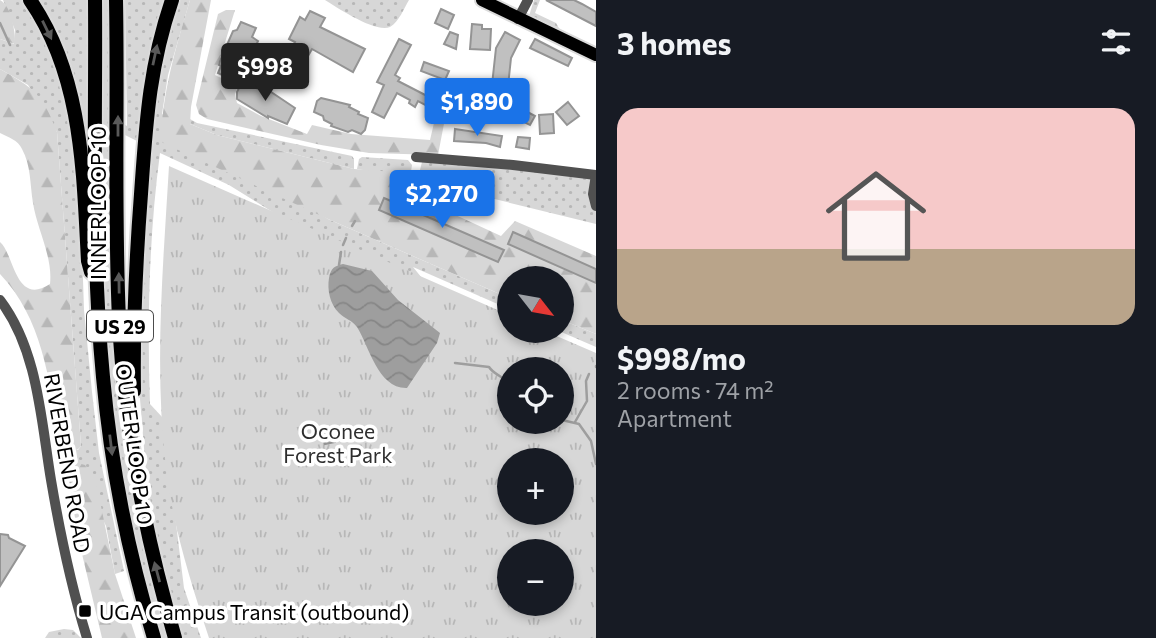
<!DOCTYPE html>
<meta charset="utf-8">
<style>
:root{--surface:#171b24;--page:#20242c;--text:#f1f3f6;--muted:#9ea1a6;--line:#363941;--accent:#1a73e8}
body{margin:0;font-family:Commissioner,sans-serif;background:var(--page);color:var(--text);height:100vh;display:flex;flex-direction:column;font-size:26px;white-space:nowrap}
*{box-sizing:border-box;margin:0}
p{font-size:23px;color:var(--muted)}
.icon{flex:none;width:38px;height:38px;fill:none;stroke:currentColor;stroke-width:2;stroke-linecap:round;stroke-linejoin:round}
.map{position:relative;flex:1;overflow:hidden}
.sheet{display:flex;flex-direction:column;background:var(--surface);width:560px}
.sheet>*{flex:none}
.needle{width:46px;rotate:121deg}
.buttons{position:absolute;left:497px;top:266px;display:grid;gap:14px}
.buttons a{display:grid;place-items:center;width:77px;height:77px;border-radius:50%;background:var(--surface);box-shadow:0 4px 10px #0003;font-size:35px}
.price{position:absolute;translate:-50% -60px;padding:0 16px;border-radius:7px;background:var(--accent);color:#fff;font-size:23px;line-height:46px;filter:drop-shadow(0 2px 4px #0008)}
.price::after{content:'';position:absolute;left:50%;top:42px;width:21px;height:16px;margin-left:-10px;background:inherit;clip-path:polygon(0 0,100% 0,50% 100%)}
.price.selected{background:#222;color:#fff}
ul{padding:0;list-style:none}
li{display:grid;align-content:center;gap:14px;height:371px;padding:0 21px}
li+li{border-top:2px solid var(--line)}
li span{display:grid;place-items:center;height:217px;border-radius:21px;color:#555}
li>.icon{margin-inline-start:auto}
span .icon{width:126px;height:126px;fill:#fffc;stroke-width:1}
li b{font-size:30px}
h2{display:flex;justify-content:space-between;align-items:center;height:84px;padding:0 21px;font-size:30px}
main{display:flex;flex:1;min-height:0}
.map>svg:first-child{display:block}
.grass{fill:url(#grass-dots)}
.forest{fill:url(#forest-firs)}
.park{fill:url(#park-tufts);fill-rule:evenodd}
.water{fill:url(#water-waves)}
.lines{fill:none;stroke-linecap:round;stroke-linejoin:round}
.stream{stroke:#9e9e9e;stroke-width:2.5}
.building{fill:#c0c0c0;stroke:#949494;stroke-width:2}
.major-casing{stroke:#dbdbdb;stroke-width:16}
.highway-casing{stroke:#dbdbdb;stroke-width:18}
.minor{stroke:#505050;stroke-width:10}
.major{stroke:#000;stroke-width:12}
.highway{stroke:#000;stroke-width:14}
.oneway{fill:#595959}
.poi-dot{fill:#000;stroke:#fff;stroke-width:2.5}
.labels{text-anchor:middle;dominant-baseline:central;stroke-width:7;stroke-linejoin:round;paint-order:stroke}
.shield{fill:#fff;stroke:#4c4c4c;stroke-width:2}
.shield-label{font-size:19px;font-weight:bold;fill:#000}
.street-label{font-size:21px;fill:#000;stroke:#fff}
.park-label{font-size:21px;fill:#2e2e2e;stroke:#fff}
.poi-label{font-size:21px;fill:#000;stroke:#fff;text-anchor:start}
</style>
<main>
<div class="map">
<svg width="596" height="638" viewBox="0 0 596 638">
<defs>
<pattern id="grass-dots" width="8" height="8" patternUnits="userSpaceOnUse" patternTransform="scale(1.75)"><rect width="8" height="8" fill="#d7d7d7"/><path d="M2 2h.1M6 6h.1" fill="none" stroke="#b7b7b7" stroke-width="1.8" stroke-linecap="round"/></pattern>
<pattern id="forest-firs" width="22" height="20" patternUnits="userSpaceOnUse" patternTransform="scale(1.75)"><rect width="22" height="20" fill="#d7d7d7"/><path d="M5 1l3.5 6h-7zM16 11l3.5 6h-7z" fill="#b7b7b7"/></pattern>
<pattern id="park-tufts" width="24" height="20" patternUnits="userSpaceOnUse" patternTransform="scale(1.75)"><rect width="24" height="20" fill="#d7d7d7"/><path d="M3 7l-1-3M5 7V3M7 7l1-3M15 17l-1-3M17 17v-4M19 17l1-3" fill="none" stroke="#b7b7b7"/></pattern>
<pattern id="water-waves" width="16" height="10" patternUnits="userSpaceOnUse" patternTransform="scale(1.75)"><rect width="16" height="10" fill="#9e9e9e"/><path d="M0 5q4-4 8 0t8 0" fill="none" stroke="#868686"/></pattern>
</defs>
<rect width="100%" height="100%" fill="#fff"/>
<!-- grass -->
<g class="grass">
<path d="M3,0H26L53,28L38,0H87V88L101,96L99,0H112V118L127,126L125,0H166C154,44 141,86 139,132L152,92L176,0H190L168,75L162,114L328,219L509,298V309L413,267L466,332L229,185L160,153C149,236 147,321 150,404L163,418L184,588L201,638H181L157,546L148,497L140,399L138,338L149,147L113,129L116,343L169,638H160C132,542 114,444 106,344C100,277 102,209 102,141L73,125L81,219L84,310L92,392L99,453L124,571L115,574L106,526L74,462L67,467L64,450H78L81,446L57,132L28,85L0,69V39L14,44L15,30Z"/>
<path d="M325,0H409C404,8 399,22 390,27C375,33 338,8 325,0Z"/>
<path d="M534,0H540L535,13L556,23L560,30L529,16Z"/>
<path d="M190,119L197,123L352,156L354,159V169L217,135L190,124Z"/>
<path d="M362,157L408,160L412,165L410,178L357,169L359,159Z"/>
<path d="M422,162L473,164L596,179V224L421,181L418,178Z"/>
<path d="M562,320L596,334V347L559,331H562Z"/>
<path d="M64,629L73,630L81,638H45L49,632Z"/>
</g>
<!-- forest -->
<g class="forest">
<path d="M0,0C12,7 15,31 15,44L0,39Z"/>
<path d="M190,0H211L191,107L190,124L217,135L354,169L395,172L407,178L405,184L397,181L395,187L501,236L515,221L596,256V334L562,320V278H509V298L328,219L161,142C162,92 176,47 190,0Z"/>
<path d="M226,10H235L215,75L238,86L235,94L237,103L261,116L307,134L312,125L351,134L430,140L434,123L431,110L447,108L438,155L369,153L321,145L207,119L199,114L196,105L218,14Z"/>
<path d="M0,69C34,88 43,95 57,132L81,446C77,452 71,451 64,450L59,437C49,379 42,318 0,274V242C14,253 15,307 50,284C53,257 37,229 33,203C30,185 31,165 22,149C18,140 8,137 0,133Z"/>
<path d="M74,462L85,465L97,487L115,574L136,638H102L78,537L67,467Z"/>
</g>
<!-- park -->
<path class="park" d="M169,166L509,315V331H545L596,353V638H209C191,583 173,527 166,468C154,368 163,267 169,166ZM509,369H562V422H509ZM509,460H562V513H509ZM509,551H562V604H509Z"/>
<!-- water -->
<path class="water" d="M343,264L372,271L398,300L440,333L437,343L407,388C378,389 369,346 357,327C352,320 345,319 339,313C330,304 327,290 329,278C331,268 334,266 343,264Z"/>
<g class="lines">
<!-- stream -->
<g class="stream">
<path d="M0,23L10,45"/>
<path d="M352,226L355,221"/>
<path d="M343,245L346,238"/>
<path d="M339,265L341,252"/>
<path d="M455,363L489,367C494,375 504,376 509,385"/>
<path d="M596,367V366"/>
<path d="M562,420L579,424L591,441L596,464"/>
<path d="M575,422L587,401L586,381L589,374"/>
</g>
</g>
<!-- building -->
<g class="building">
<path d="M546,0H574L582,4L596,12V26Z"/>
<path d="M441,9L454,15L448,29L435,23Z"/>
<path d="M310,11L325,18L320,27L365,49L353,72L312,49L308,56L306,55L304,58L290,51L295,42L289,39L300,17L305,20Z"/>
<path d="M241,22L256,28L252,37L258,41L239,83L218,73L221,66L219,65L220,61L233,31L237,30Z"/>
<path d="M472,24L482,25V29H491L490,50L470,49Z"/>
<path d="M450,32L458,35L456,49L444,44Z"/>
<path d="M505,32L520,40L511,58L508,86L492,85L496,48Z"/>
<path d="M399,39L411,45L395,75L400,78L398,81L433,99L429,107L418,101L415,107L409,103L410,100L397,93L384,118L372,112L384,85L377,82Z"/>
<path d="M535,39L572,58L568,66L530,48Z"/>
<path d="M424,62L449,71L445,80L421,71Z"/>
<path d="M242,82L252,87L264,90L265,88L295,108L287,124L268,116V118L237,99V92Z"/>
<path d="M508,91L515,102L499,113L492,101Z"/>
<path d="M321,98L350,105L349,107L359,112L358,114L368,118L365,130L361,134L352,130L348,132L331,126L332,124L324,120L323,116L314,112L317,101Z"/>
<path d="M568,102L579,116L567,125L556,112Z"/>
<path d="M516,106L535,116L530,125L512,116Z"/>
<path d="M553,114L554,133L540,134L539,115Z"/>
<path d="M455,129L502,136L500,147L486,143L454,141Z"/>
<path d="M518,137L530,138L529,149L516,147Z"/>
<path d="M384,198L504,250L498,262L379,210Z"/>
<path d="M513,232L596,269V283L508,244Z"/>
<path d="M333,433L335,442L325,444L323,435Z"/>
<path d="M0,534L8,535L9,538L25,546L0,586Z"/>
</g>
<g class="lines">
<defs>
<path id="major" d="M482,0L596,55"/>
<g id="highway">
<path d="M30,0C83,77 83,172 88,261L91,272"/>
<path d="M95,0C96,125 91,253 103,377C111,466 128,553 154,638"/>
<path d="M116,0C118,106 114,213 119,319C124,427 145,535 175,638"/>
<path d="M134,391C133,325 136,259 141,194C146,124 149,67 172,0"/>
</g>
</defs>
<!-- major casing -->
<use href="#major" class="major-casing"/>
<!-- highway casing -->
<use href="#highway" class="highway-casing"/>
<!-- minor -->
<g class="minor">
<path d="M518,19L528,0"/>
<path d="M416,157L513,165L596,175"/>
<path d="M596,175L593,194L596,206"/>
<path d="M0,300C38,350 41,420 51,480C60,533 71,586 87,638"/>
</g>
<!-- major -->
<use href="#major" class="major"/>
<!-- highway -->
<use href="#highway" class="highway"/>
</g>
<!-- one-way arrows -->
<defs><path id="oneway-solid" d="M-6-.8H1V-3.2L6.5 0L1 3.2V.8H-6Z" transform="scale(1.75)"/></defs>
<g class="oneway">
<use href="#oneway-solid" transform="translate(47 30) rotate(64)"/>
<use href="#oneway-solid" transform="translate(155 55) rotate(-78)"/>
<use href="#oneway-solid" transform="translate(118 126) rotate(-90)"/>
<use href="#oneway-solid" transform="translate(119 283) rotate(-91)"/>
<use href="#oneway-solid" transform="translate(111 445) rotate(83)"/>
<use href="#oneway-solid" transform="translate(157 572) rotate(-105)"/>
</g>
<!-- markers -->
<rect class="poi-dot" x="78" y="604" width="14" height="14" rx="3.5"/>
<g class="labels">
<!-- shield labels -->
<rect class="shield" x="87" y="310.5" width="66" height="31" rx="5"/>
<g class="shield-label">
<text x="120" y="326">US 29</text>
</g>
<!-- street labels -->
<g class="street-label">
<text transform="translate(97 203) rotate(-90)">INNER LOOP 10</text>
<text transform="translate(135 444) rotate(82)">OUTER LOOP 10</text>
<text transform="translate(68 463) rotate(80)">RIVERBEND ROAD</text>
</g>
<!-- park labels -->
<g class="park-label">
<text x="338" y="430">Oconee<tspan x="338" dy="24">Forest Park</tspan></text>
</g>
<!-- poi labels -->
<g class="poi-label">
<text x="99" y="611">UGA Campus Transit (outbound)</text>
</g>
</g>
</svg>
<div class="buttons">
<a><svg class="needle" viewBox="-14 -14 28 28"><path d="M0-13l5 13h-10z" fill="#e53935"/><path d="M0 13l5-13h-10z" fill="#9ea1a6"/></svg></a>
<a><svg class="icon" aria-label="locate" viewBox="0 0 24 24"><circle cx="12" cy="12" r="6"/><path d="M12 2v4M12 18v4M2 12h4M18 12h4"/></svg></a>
<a>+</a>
<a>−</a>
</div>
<b class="price selected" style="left:265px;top:103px">$998</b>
<b class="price" style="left:477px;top:138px">$1,890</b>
<b class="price" style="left:442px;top:230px">$2,270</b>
</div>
<section class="sheet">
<h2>3 homes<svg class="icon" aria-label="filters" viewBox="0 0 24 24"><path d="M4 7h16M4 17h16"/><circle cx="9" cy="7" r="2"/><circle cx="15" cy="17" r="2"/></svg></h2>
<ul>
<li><span style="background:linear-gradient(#f6c9c9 65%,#b9a48a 0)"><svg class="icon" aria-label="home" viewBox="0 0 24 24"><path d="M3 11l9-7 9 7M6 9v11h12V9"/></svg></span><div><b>$998/mo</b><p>2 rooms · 74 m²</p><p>Apartment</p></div></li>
</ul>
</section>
</main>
